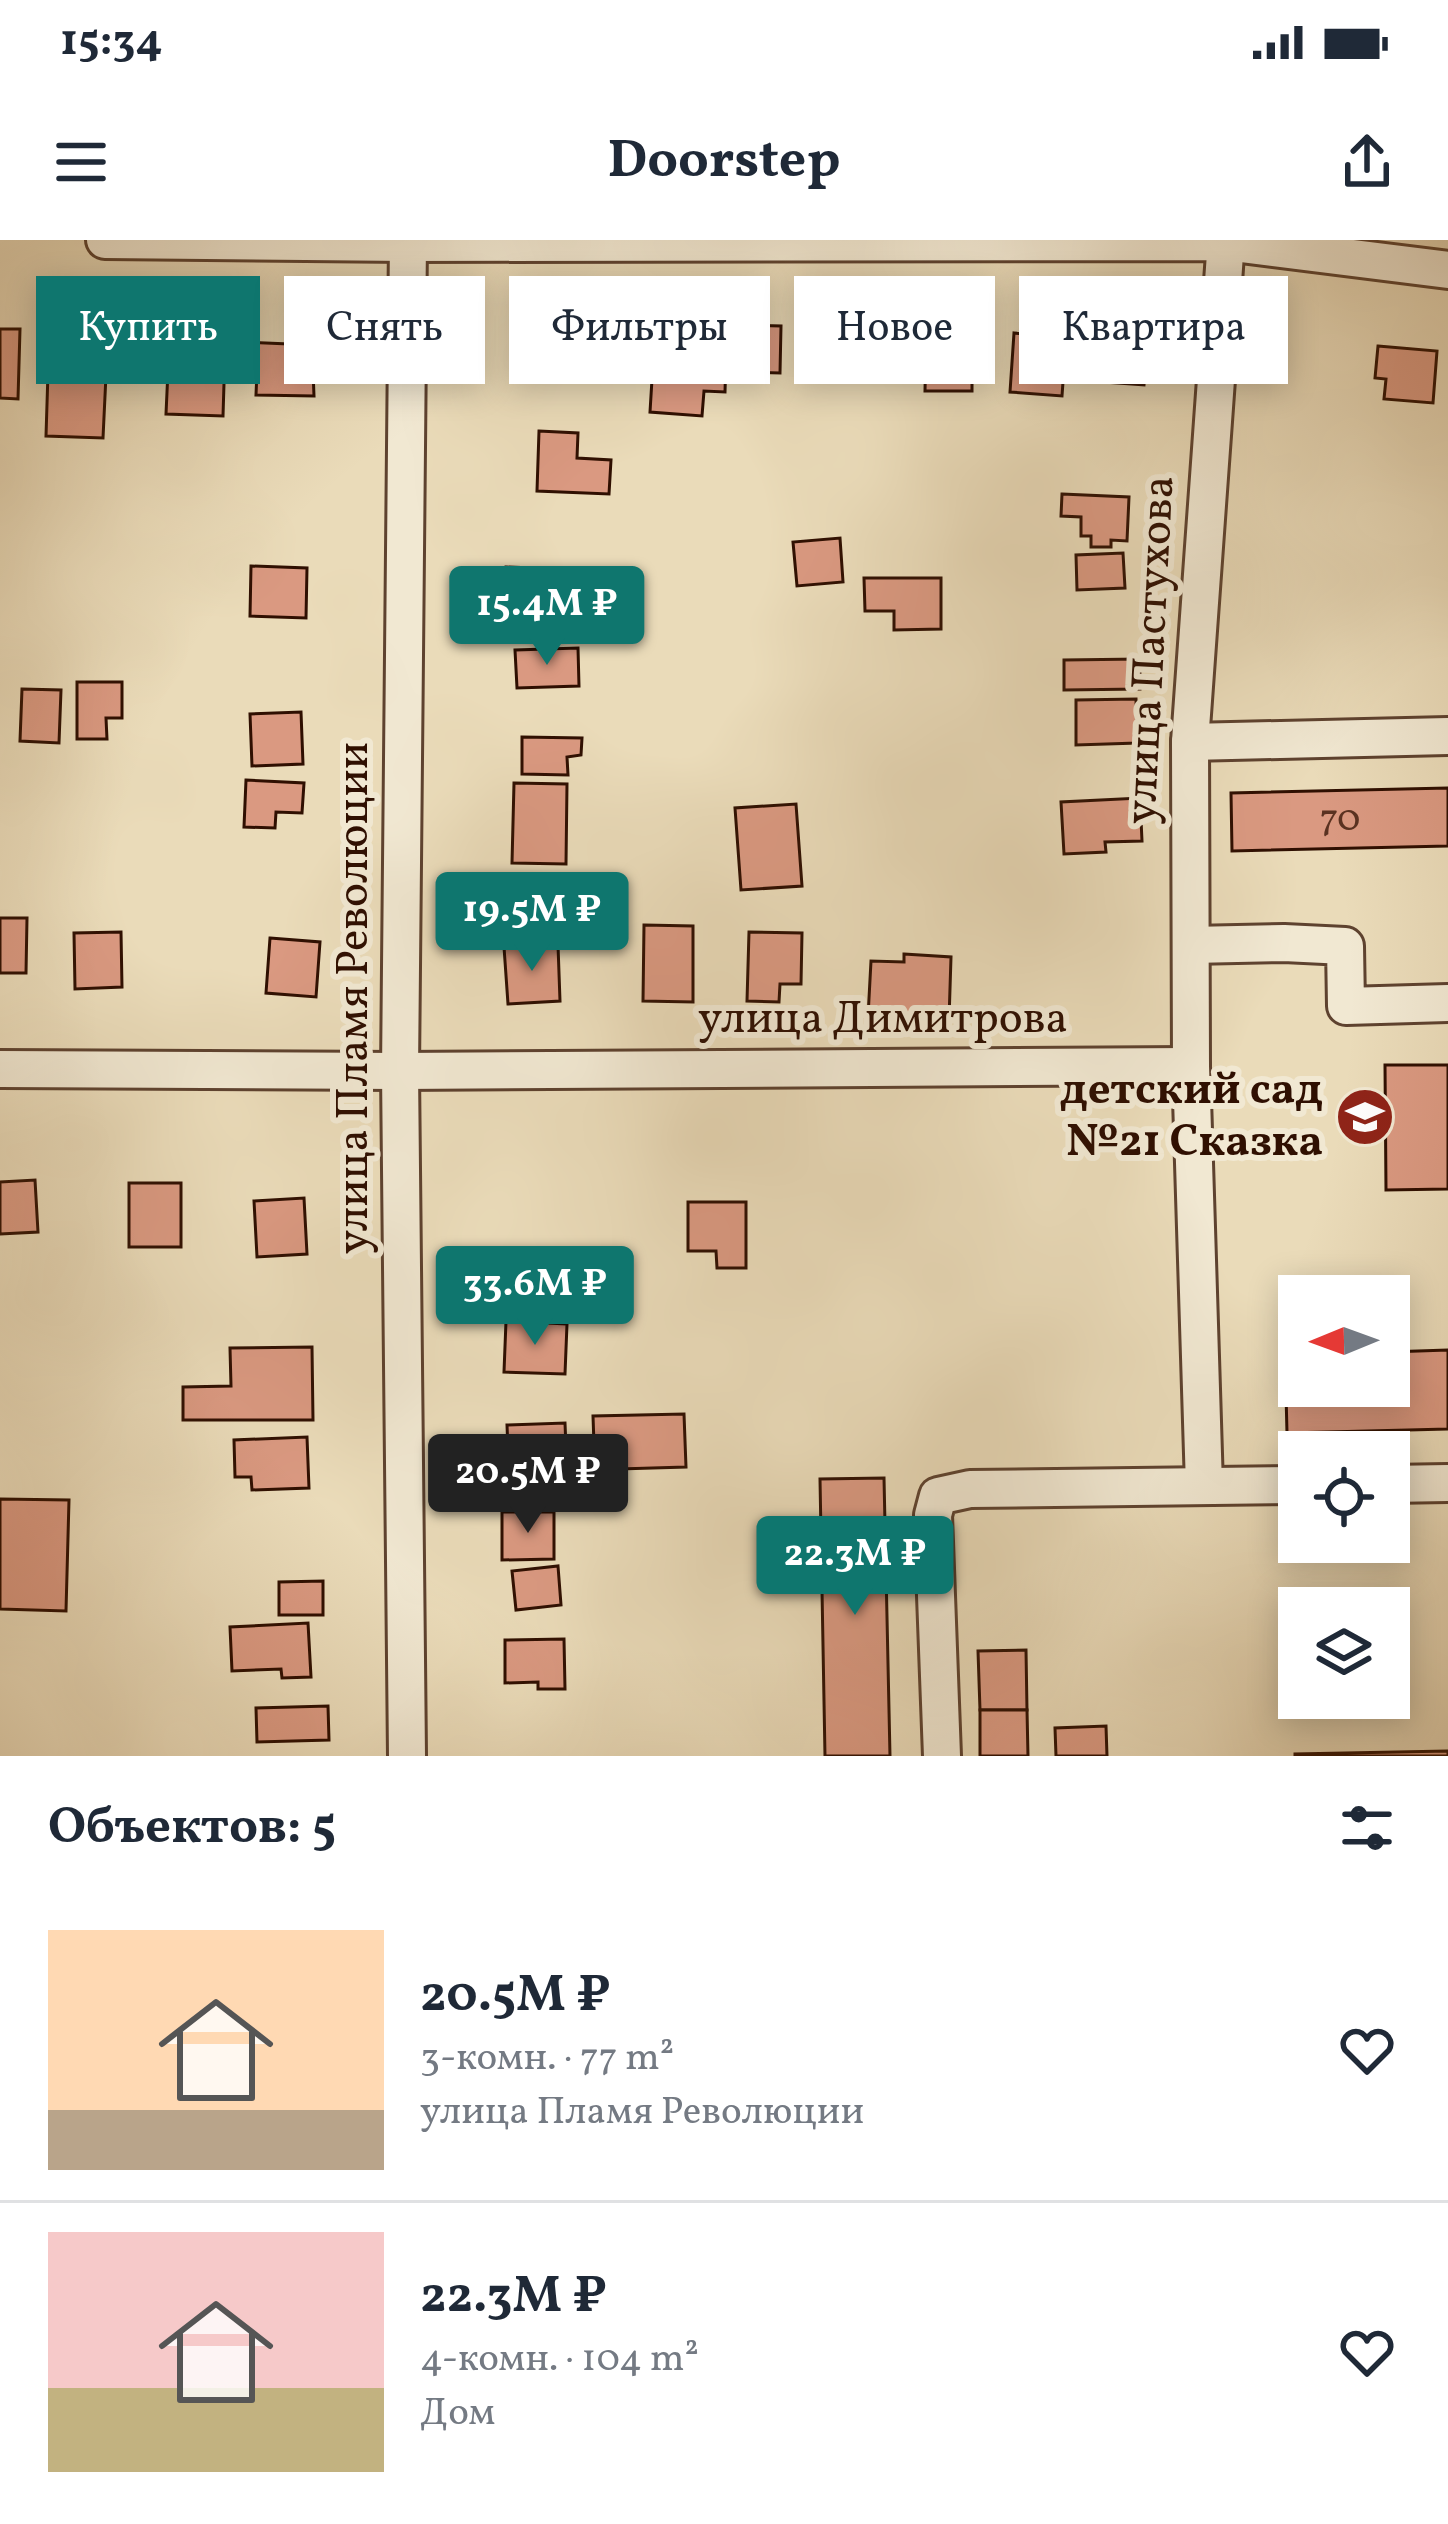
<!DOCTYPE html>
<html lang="ru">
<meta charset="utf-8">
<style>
:root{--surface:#fff;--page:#f2f2f3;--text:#1f2937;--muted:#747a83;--line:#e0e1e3;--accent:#0f766e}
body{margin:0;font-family:Vollkorn,serif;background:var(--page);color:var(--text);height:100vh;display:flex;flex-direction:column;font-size:45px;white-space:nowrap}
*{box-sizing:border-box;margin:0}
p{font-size:39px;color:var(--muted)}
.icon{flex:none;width:66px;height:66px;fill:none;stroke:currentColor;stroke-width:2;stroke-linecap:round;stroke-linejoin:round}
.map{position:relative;height:1516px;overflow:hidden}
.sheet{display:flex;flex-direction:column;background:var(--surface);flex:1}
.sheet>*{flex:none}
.banner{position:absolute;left:36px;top:36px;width:1377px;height:108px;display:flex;gap:24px}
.needle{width:78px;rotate:269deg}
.fabs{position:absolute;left:1278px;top:1035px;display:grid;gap:24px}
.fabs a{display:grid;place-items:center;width:132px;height:132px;border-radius:0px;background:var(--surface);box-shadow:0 6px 30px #0003;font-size:60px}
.price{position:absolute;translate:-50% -102px;padding:0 27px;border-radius:12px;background:var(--accent);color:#fff;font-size:39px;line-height:78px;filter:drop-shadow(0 3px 6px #0008)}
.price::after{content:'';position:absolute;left:50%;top:72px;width:36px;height:27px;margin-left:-18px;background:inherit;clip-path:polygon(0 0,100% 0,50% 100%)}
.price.on{background:#222;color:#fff}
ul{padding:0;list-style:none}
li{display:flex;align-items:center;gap:36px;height:300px;padding:0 48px}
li+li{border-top:3px solid var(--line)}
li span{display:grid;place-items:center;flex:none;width:336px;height:240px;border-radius:0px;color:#555}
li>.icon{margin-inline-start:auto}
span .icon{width:144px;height:144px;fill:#fffc;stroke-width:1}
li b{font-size:51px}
h2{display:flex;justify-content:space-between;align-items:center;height:144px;padding:0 48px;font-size:51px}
.pill{padding:0 42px;border-radius:0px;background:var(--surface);box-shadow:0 6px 30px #0003;font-size:42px;line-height:108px}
.pill.on{background:var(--accent);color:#fff}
.status{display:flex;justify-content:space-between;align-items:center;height:84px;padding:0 60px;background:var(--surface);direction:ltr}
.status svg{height:33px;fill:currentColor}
header{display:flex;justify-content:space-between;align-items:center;height:156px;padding:0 48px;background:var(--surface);font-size:54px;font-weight:700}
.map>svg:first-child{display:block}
.building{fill:#da9981;stroke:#2f0f01;stroke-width:3}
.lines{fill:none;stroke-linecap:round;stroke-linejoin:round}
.minor-casing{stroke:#5e422f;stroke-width:42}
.minor{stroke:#f1e8d2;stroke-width:36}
.labels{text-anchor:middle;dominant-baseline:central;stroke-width:12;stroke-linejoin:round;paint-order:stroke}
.number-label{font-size:39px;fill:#5a3221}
.street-label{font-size:45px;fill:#2f0f01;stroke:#f1e8d2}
.poi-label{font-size:45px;font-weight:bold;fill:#2f0f01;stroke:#f1e8d2;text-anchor:end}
</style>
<div class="status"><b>15:34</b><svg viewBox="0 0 49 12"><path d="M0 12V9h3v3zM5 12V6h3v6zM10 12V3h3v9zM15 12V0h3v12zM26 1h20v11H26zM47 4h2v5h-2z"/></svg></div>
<header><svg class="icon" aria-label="menu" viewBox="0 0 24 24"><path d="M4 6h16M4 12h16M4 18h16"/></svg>Doorstep<svg class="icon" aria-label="share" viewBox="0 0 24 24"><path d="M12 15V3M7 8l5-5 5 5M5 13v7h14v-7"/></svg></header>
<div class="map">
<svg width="1448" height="1516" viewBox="0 0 1448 1516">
<rect width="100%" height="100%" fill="#eadbb9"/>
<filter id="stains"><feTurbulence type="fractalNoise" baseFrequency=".00167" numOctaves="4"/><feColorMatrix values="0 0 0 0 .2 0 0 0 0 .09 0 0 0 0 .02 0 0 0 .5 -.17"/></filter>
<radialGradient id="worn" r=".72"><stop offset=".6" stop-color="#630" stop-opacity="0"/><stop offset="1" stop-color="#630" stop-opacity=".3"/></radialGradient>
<!-- building -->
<g class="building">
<path d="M748,85L781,86L780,133L747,132Z"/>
<path d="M0,89H20L18,159L0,158Z"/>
<path d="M655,90L704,93L702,113L726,115L725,152L704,151L702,176L650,172Z"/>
<path d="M1014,93L1046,96L1045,113L1065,114L1062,156L1010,152Z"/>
<path d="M1095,93L1148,97L1144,145L1091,141Z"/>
<path d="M851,99H889V141L851,142Z"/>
<path d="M926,100H972V151H925Z"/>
<path d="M240,102L312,105L314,156L256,155L257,131H242Z"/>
<path d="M1378,106L1437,111L1433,163L1384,159L1386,139L1375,138Z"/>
<path d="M169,108L225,111L223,176L166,174Z"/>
<path d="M48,132L106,135L103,198L46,196Z"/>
<path d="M539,191L578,193L577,218L611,220L609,254L537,251Z"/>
<path d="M1062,254L1129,257L1127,301L1111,300V307H1091V296H1081V277L1061,276Z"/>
<path d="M840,298L843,342L797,346L793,302Z"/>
<path d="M1123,313L1125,348L1077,350L1076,315Z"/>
<path d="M251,326L307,328L306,378L250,376Z"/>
<path d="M506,327L559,329L557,376L504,374Z"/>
<path d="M864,338H941V389L894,390V371H865Z"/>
<path d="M578,408L579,446L517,448L515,410Z"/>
<path d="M1140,419V449L1064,450V420Z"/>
<path d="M77,442H122V478H106L107,499H77Z"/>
<path d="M22,449L61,450L59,503L20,501Z"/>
<path d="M1136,459L1137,503L1076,505V460Z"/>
<path d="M301,472L303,524L252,526L250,474Z"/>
<path d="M522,497L582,498L581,515L567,517L568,535L522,534Z"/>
<path d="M246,540L304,543L302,573L276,572L275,588L244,587Z"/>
<path d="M514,543L567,544L566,624L512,623Z"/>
<path d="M1448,548V606L1232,611L1231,553Z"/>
<path d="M1140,558L1142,601L1105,602L1106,612L1064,614L1061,562Z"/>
<path d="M796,564L802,646L741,650L735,568Z"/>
<path d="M0,678H27L26,733H0Z"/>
<path d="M644,685L693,686V762L643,761Z"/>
<path d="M121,692L122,747L75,749L74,693Z"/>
<path d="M749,692L802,693L801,744H780L779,762L747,761Z"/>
<path d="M270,698L320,702L316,757L266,753Z"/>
<path d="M558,705L560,761L508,764L504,707Z"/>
<path d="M904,714L951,717L949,780L868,777L871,721L904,722Z"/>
<path d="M1385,825H1448V949L1386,950Z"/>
<path d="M35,940L38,992L0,994V942Z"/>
<rect x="129" y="943" width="52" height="64"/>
<path d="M304,958L307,1014L257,1017L254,961Z"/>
<path d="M688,962H746V1028H717L716,1011H688Z"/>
<path d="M501,1024H556L554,1072L500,1071Z"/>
<path d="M506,1081L567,1084L565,1134L504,1132Z"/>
<path d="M312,1107L313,1180H183V1147L231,1146L230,1108Z"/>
<path d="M1448,1110V1189L1287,1193L1285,1114H1299V1146H1389V1112Z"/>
<path d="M684,1174L686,1227L585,1230L584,1206L594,1205L593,1176Z"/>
<path d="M565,1183L567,1233L509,1236L507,1185Z"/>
<path d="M307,1197L309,1248L252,1250L251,1237H235L234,1200Z"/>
<path d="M884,1238L890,1516H825L820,1239Z"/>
<path d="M0,1259L69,1260L66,1371L0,1369Z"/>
<path d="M502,1272H554V1319L502,1320Z"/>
<path d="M558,1326L561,1365L516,1370L512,1331Z"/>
<path d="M323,1341V1375H279V1342Z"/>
<path d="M308,1383L311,1437L282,1438L281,1429L232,1431L230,1387Z"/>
<path d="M564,1399L565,1449H538V1442L505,1443V1400Z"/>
<path d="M1026,1410L1027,1470H980L978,1411Z"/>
<path d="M328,1466L329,1500L257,1502L256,1468Z"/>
<path d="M980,1470H1027L1028,1516H980Z"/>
<path d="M1106,1486L1107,1516H1056L1055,1488Z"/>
<path d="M1448,1511V1516H1295V1514Z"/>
</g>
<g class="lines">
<defs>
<g id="minor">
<path d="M105,0L408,3L1225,2L1448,30"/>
<path d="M1190,502L1448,496"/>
<path d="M1191,705L1284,703L1345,706L1346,766L1448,763"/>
<path d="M0,829L400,831L1191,826"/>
<path d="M1389,1244L1448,1243"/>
<path d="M1204,1246L1191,826L1190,502L1226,0"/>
<path d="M407,1516L400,831L408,0"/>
<path d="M942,1516L933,1275L938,1256L970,1249L1299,1245"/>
</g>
</defs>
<!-- minor casing -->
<use href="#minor" class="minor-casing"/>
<!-- minor -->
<use href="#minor" class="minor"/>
</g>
<!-- icons -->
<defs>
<symbol id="school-disc" viewBox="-11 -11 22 22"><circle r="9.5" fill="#8f2418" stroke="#f1e8d2"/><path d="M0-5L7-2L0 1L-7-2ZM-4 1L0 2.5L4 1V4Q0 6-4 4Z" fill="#fff"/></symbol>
</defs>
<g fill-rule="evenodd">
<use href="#school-disc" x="1332" y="844" width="66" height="66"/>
</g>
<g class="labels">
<!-- number labels -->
<g class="number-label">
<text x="1340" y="580">70</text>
</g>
<!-- street labels -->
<g class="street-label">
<text transform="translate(1152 410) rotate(-87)">улица Пастухова</text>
<text transform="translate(355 758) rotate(-90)">улица Пламя Революции</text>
<text x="883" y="780">улица Димитрова</text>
</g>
<!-- poi labels -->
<g class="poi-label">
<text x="1323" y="851">детский сад<tspan x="1323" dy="52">№21 Сказка</tspan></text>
</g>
</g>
<rect width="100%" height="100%" filter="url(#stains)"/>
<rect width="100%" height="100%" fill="url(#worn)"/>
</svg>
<div class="fabs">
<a><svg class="needle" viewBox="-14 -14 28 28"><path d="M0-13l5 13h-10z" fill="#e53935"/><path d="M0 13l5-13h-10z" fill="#747a83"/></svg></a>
<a><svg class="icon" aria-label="locate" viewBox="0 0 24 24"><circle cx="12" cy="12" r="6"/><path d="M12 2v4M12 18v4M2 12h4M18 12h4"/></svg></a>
<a><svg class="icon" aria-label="layers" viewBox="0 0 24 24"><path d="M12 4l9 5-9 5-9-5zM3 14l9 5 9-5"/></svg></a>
</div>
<b class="price" style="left:547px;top:428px">15.4M ₽</b>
<b class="price" style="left:532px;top:734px">19.5M ₽</b>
<b class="price" style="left:535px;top:1108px">33.6M ₽</b>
<b class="price on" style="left:528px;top:1296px">20.5M ₽</b>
<b class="price" style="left:855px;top:1378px">22.3M ₽</b>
<div class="banner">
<a class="pill on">Купить</a>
<a class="pill">Снять</a>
<a class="pill">Фильтры</a>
<a class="pill">Новое</a>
<a class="pill">Квартира</a>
</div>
</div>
<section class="sheet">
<h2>Объектов: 5<svg class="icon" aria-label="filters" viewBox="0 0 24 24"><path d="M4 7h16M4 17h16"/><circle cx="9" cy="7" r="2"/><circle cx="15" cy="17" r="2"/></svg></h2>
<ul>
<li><span style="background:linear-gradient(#ffd9b3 75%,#b9a48a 0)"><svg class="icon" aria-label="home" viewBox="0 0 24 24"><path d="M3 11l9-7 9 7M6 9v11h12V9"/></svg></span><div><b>20.5M ₽</b><p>3-комн. · 77 m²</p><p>улица Пламя Революции</p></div><svg class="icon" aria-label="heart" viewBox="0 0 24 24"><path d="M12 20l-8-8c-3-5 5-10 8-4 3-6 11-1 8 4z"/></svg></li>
<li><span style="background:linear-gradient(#f6c9c9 65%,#c2b280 0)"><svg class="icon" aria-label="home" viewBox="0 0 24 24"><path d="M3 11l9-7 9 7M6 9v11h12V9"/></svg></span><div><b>22.3M ₽</b><p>4-комн. · 104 m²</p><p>Дом</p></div><svg class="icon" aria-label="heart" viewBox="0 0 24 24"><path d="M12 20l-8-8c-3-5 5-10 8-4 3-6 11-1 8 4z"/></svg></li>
</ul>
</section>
